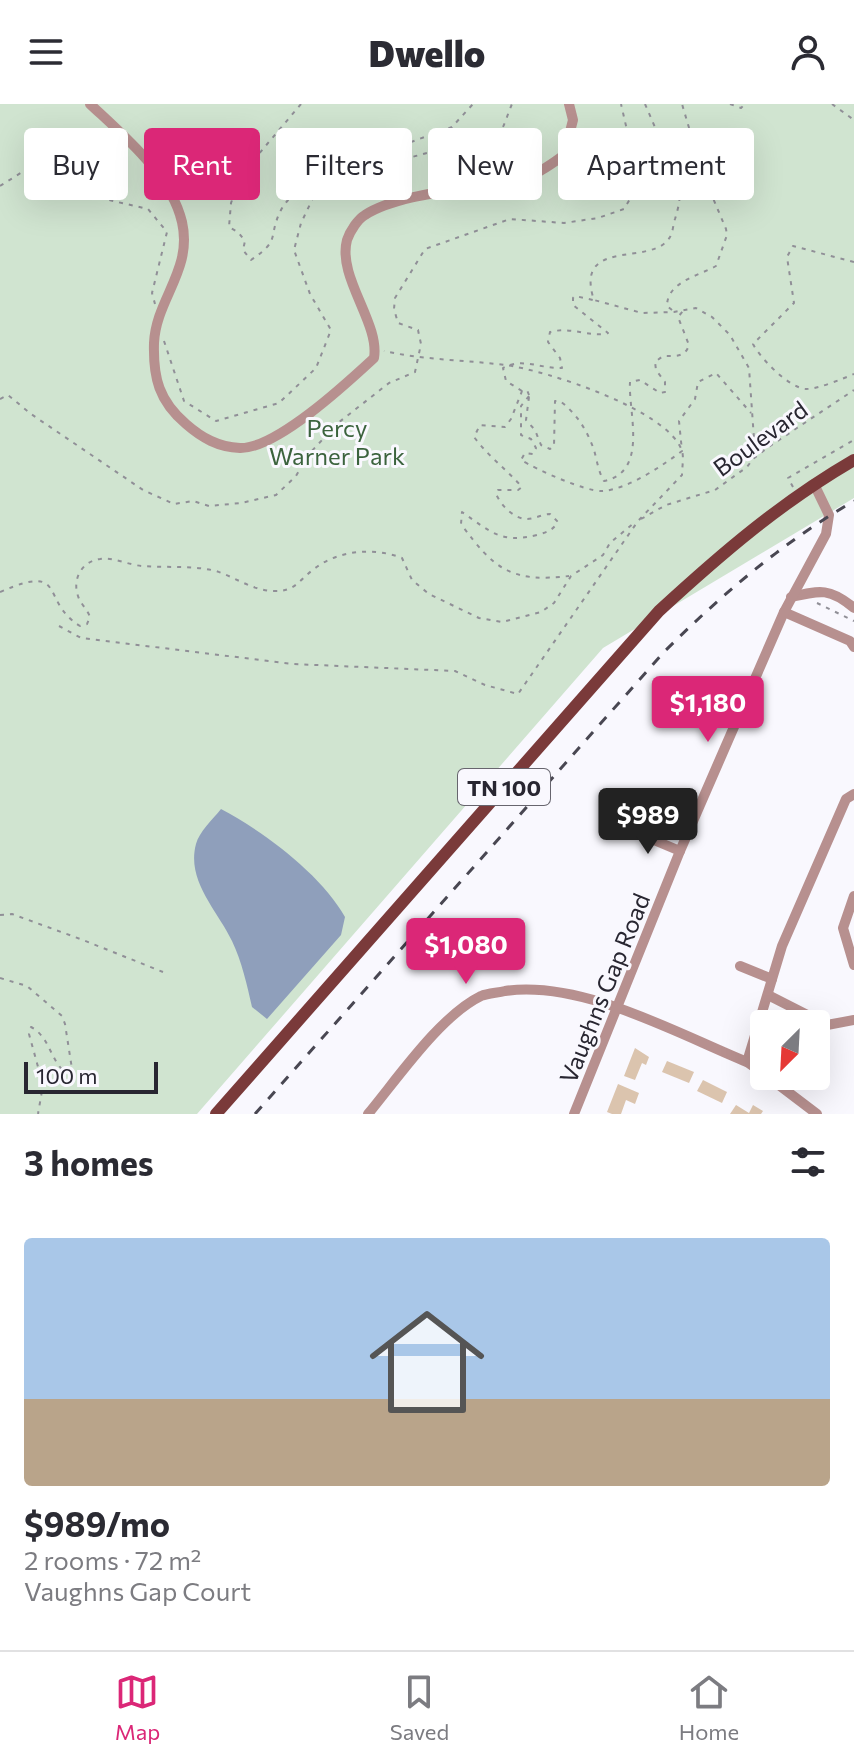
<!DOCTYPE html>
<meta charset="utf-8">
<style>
:root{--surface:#fff;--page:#f2f2f3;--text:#2b2b33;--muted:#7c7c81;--line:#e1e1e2;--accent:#db2777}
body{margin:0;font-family:Commissioner,sans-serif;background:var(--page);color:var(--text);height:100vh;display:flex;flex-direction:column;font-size:30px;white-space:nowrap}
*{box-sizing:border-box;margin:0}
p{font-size:26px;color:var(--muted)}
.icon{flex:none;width:44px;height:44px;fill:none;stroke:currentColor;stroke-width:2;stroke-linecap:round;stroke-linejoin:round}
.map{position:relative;height:1010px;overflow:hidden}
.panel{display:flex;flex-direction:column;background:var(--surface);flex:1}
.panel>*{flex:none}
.hud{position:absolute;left:24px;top:24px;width:806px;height:72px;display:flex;gap:16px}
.needle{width:52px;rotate:204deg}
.tools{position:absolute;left:750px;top:906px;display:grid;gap:16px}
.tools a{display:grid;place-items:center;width:80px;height:80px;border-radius:8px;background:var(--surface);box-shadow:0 8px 32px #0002;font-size:40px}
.scale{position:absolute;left:24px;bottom:20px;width:134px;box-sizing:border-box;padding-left:8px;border:4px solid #282631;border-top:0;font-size:22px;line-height:28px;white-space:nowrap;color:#282631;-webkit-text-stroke:6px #f9f8fe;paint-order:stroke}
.price{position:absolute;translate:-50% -68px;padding:0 18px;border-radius:8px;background:var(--accent);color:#fff;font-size:26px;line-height:52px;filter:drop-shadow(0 2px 4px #0008)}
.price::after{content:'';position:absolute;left:50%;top:48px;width:24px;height:18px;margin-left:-12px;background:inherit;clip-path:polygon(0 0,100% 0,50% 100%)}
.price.selected{background:#222;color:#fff}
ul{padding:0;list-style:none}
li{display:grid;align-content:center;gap:16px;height:424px;padding:0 24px}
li+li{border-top:2px solid var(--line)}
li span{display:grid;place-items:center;height:248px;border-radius:8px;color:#555}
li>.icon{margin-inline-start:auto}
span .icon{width:144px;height:144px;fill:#fffc;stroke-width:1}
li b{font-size:34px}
h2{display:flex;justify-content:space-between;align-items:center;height:96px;padding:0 24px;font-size:34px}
.tag{padding:0 28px;border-radius:8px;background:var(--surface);box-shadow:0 8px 32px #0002;font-size:28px;line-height:72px}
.tag.selected{background:var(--accent);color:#fff}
header{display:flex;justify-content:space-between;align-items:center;height:104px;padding:0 24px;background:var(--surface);font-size:36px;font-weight:800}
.menu{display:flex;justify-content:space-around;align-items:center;height:112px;border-top:2px solid var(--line);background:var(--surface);font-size:22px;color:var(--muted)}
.menu a{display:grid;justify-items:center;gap:4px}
.menu .selected{color:var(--accent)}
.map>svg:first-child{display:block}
.green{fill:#d0e4d0}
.water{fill:#8f9fbb}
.building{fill:#dbc4ae}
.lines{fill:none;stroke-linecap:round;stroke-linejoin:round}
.path{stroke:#908f97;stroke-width:2;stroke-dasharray:4 6;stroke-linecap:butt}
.minor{stroke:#b7908f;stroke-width:10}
.major{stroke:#7a3a3a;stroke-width:12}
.rail{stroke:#494752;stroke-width:3;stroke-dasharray:10 10;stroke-linecap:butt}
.labels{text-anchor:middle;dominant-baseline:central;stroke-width:6;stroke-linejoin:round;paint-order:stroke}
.shield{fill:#f9f8fe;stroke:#67656e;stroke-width:2}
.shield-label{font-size:22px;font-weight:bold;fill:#282631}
.park-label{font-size:24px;fill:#3b633d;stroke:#f9f8fe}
.street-label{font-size:24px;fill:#282631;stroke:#f9f8fe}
</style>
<header><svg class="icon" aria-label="menu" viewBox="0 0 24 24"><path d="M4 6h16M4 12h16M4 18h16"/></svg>Dwello<svg class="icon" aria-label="person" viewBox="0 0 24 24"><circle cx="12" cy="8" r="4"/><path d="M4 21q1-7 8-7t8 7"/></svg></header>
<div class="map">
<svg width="854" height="1010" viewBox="0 0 854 1010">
<rect width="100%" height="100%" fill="#f9f8fe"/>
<!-- green -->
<path class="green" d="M0,0H854V394L603,544L197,1010H0Z"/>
<!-- water -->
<path class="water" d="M221,705C263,727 322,771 345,813L341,831L267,915L252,903C247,881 242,858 232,837C218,807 186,777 196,740C199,728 213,715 221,705Z"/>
<!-- building -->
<g class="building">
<path d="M635,944L649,953L646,961L642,959L635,976L624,972Z"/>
<path d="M667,957L694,968L689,979L662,968Z"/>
<path d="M703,976L727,988L722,999L697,987Z"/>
<path d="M618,980L639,989L635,1000L626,996L621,1010H612L607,1008Z"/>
<path d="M736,1001L749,1009L753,1001L763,1007L761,1010H730Z"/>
</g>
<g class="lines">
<!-- path -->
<g class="path">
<path d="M301,0L241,71L231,99L229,123L238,128L245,137L243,146L251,156C282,135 267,134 281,106C289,90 333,53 350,45C368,36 380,46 397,52C410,57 420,49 433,48C456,45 486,53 500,29C505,20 508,9 512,0"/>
<path d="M645,0L679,79C681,92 679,102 675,115C673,120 673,129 670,133C653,163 576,133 593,193L594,196L642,209L674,208L696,204L712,213L730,231L749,264L754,335L753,354"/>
<path d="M730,0L741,4L745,0"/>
<path d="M832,0L854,16"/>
<path d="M0,82L27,65L100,94L148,105L167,128L152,189L155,200"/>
<path d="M854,158L793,142L787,153L794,199L753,240C760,254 789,284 806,285C818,285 842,275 854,270"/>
<path d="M672,206L667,202C667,178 698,172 716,162L727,131L726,125L702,68L682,0"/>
<path d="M164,237L184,297L216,317L279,299L316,264L331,226L310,190L294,146L301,119L313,94L329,68L452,23L473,0"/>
<path d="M522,287L506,277L503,264C522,253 541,265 562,264L560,254L548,238L550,228C572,222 590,234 608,229L573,201V194L575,192L593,196"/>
<path d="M529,291L527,286L522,287L511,315L505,323L480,321L474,333C488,352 506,365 522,383L518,386H498L496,390C501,401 512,413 525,415C533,416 542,410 550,410L558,418C552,427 547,428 537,431C501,440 491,428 462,408L461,420C494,465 511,479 569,472"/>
<path d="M529,292L521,302V331L531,335L536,344L533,350L525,349L521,356C536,365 585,388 603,387C628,385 662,362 682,347L679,317L695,295L698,278L716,269L751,309"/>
<path d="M529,293L526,316L535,326L541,341L550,345L554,342L555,297H560C577,310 587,326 594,346C597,356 598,367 604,377C649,368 628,308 630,278L640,276L660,289L665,288V278L656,266L655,258L663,252C674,252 685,254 689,241L678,213L683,207"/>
<path d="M0,295L8,291L31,310L143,386L174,400L193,397L209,402L241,399L276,391L296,372L309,350L338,319L389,279L415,268L421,240L418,226L398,219L394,205L395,194L425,145L510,115L564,119L598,114L624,105L633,90V64L629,35L621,0"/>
<path d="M793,383L788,374L854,336"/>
<path d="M641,415L666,401L715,386L747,363L753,355L767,344L854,286"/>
<path d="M0,488C69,458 39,497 80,522L87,520L90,513C87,505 80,499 78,492C72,475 82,457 100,455C113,453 129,461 142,462C167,464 192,461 216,467C235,473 253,487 274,487C295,488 299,476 314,465C338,446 374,443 402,454L412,476L429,490L479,514L502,518L541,508L554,499L571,472L603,451L610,439L635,418"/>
<path d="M817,499L854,517"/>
<path d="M59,522L81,534L293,560L455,567L485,581L518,590L638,417L682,371C682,364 684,353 682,347C669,306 545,266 505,261C465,256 424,256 384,247"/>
<path d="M0,811L12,810L83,836L163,868"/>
<path d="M0,874L27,882L62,912L65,920L72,965L65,968C50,956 50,933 31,923L29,930L43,981L38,1010"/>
</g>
<!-- minor -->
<g class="minor">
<path d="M90,0C124,32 171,71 182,118C193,166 156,195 154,239C153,274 159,297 186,320C202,334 218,343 240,344C276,345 347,279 374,254C380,219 337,173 347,136C350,127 358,115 365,111C402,87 482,85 527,73C540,69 553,59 564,51L573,16L569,0"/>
<path d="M791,493C821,486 830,484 854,504"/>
<path d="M784,508L850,537L854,543"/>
<path d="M630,726L680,747"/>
<path d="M854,792L843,824L854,861"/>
<path d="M740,862L772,875"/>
<path d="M768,891L827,921L854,916"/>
<path d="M747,958L782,842L846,695L854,690"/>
<path d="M767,972L817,1010"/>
<path d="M368,1010C398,974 440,912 481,892C488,889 497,889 505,887C582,876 676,929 747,958L764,970"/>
<path d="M574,1010L680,747L784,508L826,430L829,411L814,380"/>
</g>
<!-- major -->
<path class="major" d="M216,1010L659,507C721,450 780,399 854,356"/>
<!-- rail -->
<path class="rail" d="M255,1010L663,549C721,491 783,438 854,397"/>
</g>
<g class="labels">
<!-- shield labels -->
<rect class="shield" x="458" y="665" width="92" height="36" rx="6"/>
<g class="shield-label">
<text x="504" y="683">TN 100</text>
</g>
<!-- park labels -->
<g class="park-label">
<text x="337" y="323">Percy<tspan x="337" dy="28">Warner Park</tspan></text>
</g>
<!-- street labels -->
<g class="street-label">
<text transform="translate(760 334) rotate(-36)">Boulevard</text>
<text transform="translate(604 884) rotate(-68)">Vaughns Gap Road</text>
</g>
</g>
</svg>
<div class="tools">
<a><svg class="needle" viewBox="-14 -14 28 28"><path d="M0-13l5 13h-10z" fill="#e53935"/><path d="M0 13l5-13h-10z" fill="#7c7c81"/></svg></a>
</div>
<div class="scale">100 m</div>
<b class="price" style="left:708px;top:640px">$1,180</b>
<b class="price selected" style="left:648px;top:752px">$989</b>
<b class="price" style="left:466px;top:882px">$1,080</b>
<div class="hud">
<a class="tag">Buy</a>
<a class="tag selected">Rent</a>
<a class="tag">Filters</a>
<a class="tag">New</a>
<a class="tag">Apartment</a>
</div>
</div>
<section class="panel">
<h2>3 homes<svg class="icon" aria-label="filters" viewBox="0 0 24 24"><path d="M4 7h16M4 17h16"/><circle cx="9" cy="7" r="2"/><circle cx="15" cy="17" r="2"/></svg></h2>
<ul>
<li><span style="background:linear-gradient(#a9c7e8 65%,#b9a48a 0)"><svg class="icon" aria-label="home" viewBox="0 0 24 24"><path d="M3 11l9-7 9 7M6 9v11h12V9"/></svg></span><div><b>$989/mo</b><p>2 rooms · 72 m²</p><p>Vaughns Gap Court</p></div></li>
</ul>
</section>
<nav class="menu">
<a class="selected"><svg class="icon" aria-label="map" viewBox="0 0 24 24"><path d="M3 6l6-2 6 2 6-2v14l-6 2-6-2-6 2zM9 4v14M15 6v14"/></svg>Map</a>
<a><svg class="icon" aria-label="saved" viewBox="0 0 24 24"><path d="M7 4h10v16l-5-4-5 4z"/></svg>Saved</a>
<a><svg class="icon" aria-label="home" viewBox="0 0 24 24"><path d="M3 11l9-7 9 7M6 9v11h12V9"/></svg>Home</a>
</nav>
